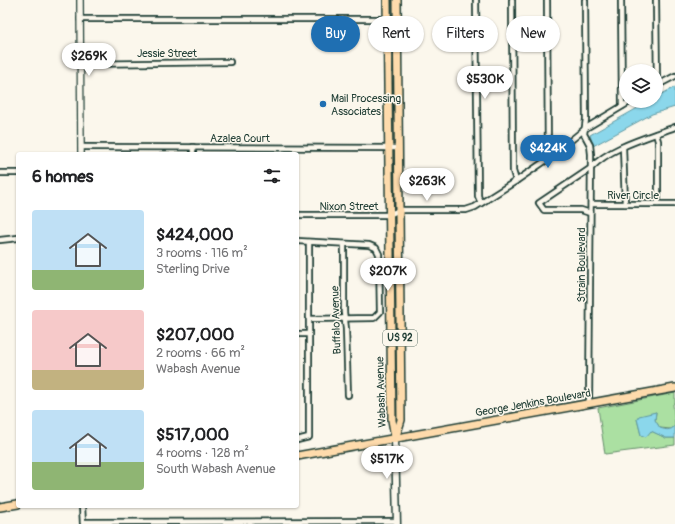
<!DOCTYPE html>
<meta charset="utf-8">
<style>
:root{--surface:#fff;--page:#f6f6f6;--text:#202124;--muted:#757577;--accent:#1f6fb2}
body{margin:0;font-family:Pangolin,sans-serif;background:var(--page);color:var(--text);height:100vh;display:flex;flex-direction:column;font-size:15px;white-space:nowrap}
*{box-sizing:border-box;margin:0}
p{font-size:13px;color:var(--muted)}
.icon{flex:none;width:22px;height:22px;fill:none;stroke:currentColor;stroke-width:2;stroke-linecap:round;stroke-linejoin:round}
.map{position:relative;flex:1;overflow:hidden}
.details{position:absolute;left:16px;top:152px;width:283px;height:356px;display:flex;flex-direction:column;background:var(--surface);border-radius:4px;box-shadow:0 1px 3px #0004}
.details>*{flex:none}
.top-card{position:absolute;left:311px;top:16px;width:304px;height:36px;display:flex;gap:8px}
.controls{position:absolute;left:619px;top:64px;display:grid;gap:8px}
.controls a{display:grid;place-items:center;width:44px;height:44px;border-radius:50%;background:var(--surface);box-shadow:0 1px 3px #0004;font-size:20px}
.price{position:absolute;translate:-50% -34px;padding:0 9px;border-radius:14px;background:#fff;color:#222;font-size:13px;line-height:26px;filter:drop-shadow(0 1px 2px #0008)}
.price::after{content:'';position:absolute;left:50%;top:24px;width:12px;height:9px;margin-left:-6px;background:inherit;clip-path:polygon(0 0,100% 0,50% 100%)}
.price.active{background:var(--accent);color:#fff}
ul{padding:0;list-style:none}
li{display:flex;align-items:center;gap:12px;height:100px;padding:0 16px}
li span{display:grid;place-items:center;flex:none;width:112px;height:80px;border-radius:4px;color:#555}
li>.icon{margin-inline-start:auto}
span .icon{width:48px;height:48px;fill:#fffc;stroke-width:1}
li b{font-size:17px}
h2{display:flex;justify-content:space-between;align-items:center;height:48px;padding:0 16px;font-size:17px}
.tag{padding:0 14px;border-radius:18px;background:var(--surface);box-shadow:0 1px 3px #0004;font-size:14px;line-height:36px}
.tag.active{background:var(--accent);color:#fff}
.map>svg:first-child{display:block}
.green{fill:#abe0a2;stroke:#658e6b}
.water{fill:#8bd7eb;stroke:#6099a2}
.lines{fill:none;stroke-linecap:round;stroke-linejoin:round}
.minor-casing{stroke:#1f3d34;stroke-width:8}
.tertiary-casing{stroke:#1f3d34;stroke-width:8}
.secondary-casing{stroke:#1f3d34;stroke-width:9}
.primary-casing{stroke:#1f3d34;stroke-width:10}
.minor{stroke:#fbf7ec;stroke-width:4.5}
.tertiary{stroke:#fbf7ec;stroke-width:5.5}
.secondary{stroke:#fbf7ec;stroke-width:6}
.primary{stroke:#fedbac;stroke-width:7}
.poi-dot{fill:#1f6fb2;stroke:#fbf7ec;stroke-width:1.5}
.labels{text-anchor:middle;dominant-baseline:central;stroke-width:3;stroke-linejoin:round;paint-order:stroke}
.shield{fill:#fbf7ec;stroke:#61756b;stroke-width:1}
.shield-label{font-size:10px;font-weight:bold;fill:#1f3d34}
.street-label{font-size:11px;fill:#1f3d34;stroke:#fbf7ec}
.poi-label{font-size:11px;fill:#1f3d34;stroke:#fbf7ec;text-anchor:start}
</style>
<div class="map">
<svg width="675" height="524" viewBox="0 0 675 524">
<rect width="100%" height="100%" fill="#fbf7ec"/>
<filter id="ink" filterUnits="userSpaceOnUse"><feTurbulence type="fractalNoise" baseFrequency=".025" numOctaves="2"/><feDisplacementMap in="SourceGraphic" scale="8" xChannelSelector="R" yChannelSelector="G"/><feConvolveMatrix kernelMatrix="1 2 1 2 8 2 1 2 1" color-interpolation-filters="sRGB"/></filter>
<g filter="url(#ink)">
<!-- green -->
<path class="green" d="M675,393V403L673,404L675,426L671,429L660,428L655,420L656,412L637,419L641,435L651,431L666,438H675V445L605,454L598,408Z"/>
<!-- water -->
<g class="water">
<path d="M675,87V107L652,114L593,146L590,135L650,101H656V97Z"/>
<path d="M656,412L655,420L660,428C666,430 670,431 675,426V438H666L651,431L646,437L641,435L637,419L639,416Z"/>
</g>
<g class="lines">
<defs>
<g id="minor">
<path d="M476,0L478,196L481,203"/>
<path d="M512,0L513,171L516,181"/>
<path d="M547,0L548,159"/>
<path d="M585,0L586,119L584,134L590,145L591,154L589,404"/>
<path d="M621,0L622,106"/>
<path d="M656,0L657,85"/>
<path d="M80,19H397"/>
<path d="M80,64L230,62"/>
<path d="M656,86L675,76"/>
<path d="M656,134L658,141V204"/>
<path d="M81,147L399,148"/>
<path d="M193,147V154"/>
<path d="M623,147L625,204"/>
<path d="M0,173H18"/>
<path d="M591,204H675"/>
<path d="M590,213L581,210H544L539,203L591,168C610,147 649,137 675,127"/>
<path d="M297,215H389L399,210H466L475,207L516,181L548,159L586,128L631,101"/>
<path d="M0,240L18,238"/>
<path d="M297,241L369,245L376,248L379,254L380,312L374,318L309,319"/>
<path d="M344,244V312L346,329L348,395"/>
<path d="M297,334H309"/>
<path d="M297,440L309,437V242"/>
<path d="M82,506L83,524"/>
<path d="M83,522L397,521"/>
</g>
<path id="tertiary" d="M80,0L81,154"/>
<path id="secondary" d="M395,439L397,524"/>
<g id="primary">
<path d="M387,0L392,420L395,437"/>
<path d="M395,439L401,420L397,0"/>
<path d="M297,456L675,388"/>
<path d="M0,507L18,504"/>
</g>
</defs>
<!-- minor casing -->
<use href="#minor" class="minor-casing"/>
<!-- tertiary casing -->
<use href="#tertiary" class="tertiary-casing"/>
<!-- secondary casing -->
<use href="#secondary" class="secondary-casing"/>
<!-- primary casing -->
<use href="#primary" class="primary-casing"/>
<!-- minor -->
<use href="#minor" class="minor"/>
<!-- tertiary -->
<use href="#tertiary" class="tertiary"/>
<!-- secondary -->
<use href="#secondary" class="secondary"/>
<!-- primary -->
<use href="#primary" class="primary"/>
</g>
</g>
<!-- markers -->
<circle class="poi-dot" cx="323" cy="104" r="4"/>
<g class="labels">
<!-- shield labels -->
<rect class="shield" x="383" y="330" width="34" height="16" rx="3"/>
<g class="shield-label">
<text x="400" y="338">US 92</text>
</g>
<!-- street labels -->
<g class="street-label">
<text x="167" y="53">Jessie Street</text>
<text x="240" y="138">Azalea Court</text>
<text x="633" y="195">River Circle</text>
<text x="349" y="206">Nixon Street</text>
<text transform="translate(581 265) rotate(-90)">Strain Boulevard</text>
<text transform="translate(336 320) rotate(-92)">Buffalo Avenue</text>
<text transform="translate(381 392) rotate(-92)">Wabash Avenue</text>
<text transform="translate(533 403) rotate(-10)">George Jenkins Boulevard</text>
</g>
<!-- poi labels -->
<g class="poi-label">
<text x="331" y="98">Mail Processing<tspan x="331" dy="13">Associates</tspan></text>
</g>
</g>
</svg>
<div class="controls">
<a><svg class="icon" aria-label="layers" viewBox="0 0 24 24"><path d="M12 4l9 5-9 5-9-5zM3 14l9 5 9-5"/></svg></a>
</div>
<b class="price" style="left:89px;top:77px">$269K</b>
<b class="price" style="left:485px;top:100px">$530K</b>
<b class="price active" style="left:548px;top:169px">$424K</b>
<b class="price" style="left:427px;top:202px">$263K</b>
<b class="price" style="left:388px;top:292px">$207K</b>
<b class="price" style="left:387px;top:480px">$517K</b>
<div class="top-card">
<a class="tag active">Buy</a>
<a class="tag">Rent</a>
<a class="tag">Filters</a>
<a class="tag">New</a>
</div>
<section class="details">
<h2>6 homes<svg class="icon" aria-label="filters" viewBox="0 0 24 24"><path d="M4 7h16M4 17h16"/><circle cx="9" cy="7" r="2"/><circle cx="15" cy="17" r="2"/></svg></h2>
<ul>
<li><span style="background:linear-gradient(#bfe0f5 75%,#8fb573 0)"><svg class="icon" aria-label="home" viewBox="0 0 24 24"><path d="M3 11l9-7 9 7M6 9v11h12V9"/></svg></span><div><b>$424,000</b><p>3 rooms · 116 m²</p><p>Sterling Drive</p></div></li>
<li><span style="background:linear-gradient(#f6c9c9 75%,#c2b280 0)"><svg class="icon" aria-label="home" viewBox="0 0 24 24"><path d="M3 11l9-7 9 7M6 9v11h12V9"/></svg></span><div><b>$207,000</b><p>2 rooms · 66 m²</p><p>Wabash Avenue</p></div></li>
<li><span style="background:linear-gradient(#bfe0f5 65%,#8fb573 0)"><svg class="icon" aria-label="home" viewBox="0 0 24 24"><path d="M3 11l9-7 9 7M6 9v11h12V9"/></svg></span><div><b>$517,000</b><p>4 rooms · 128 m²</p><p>South Wabash Avenue</p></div></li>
</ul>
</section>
</div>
